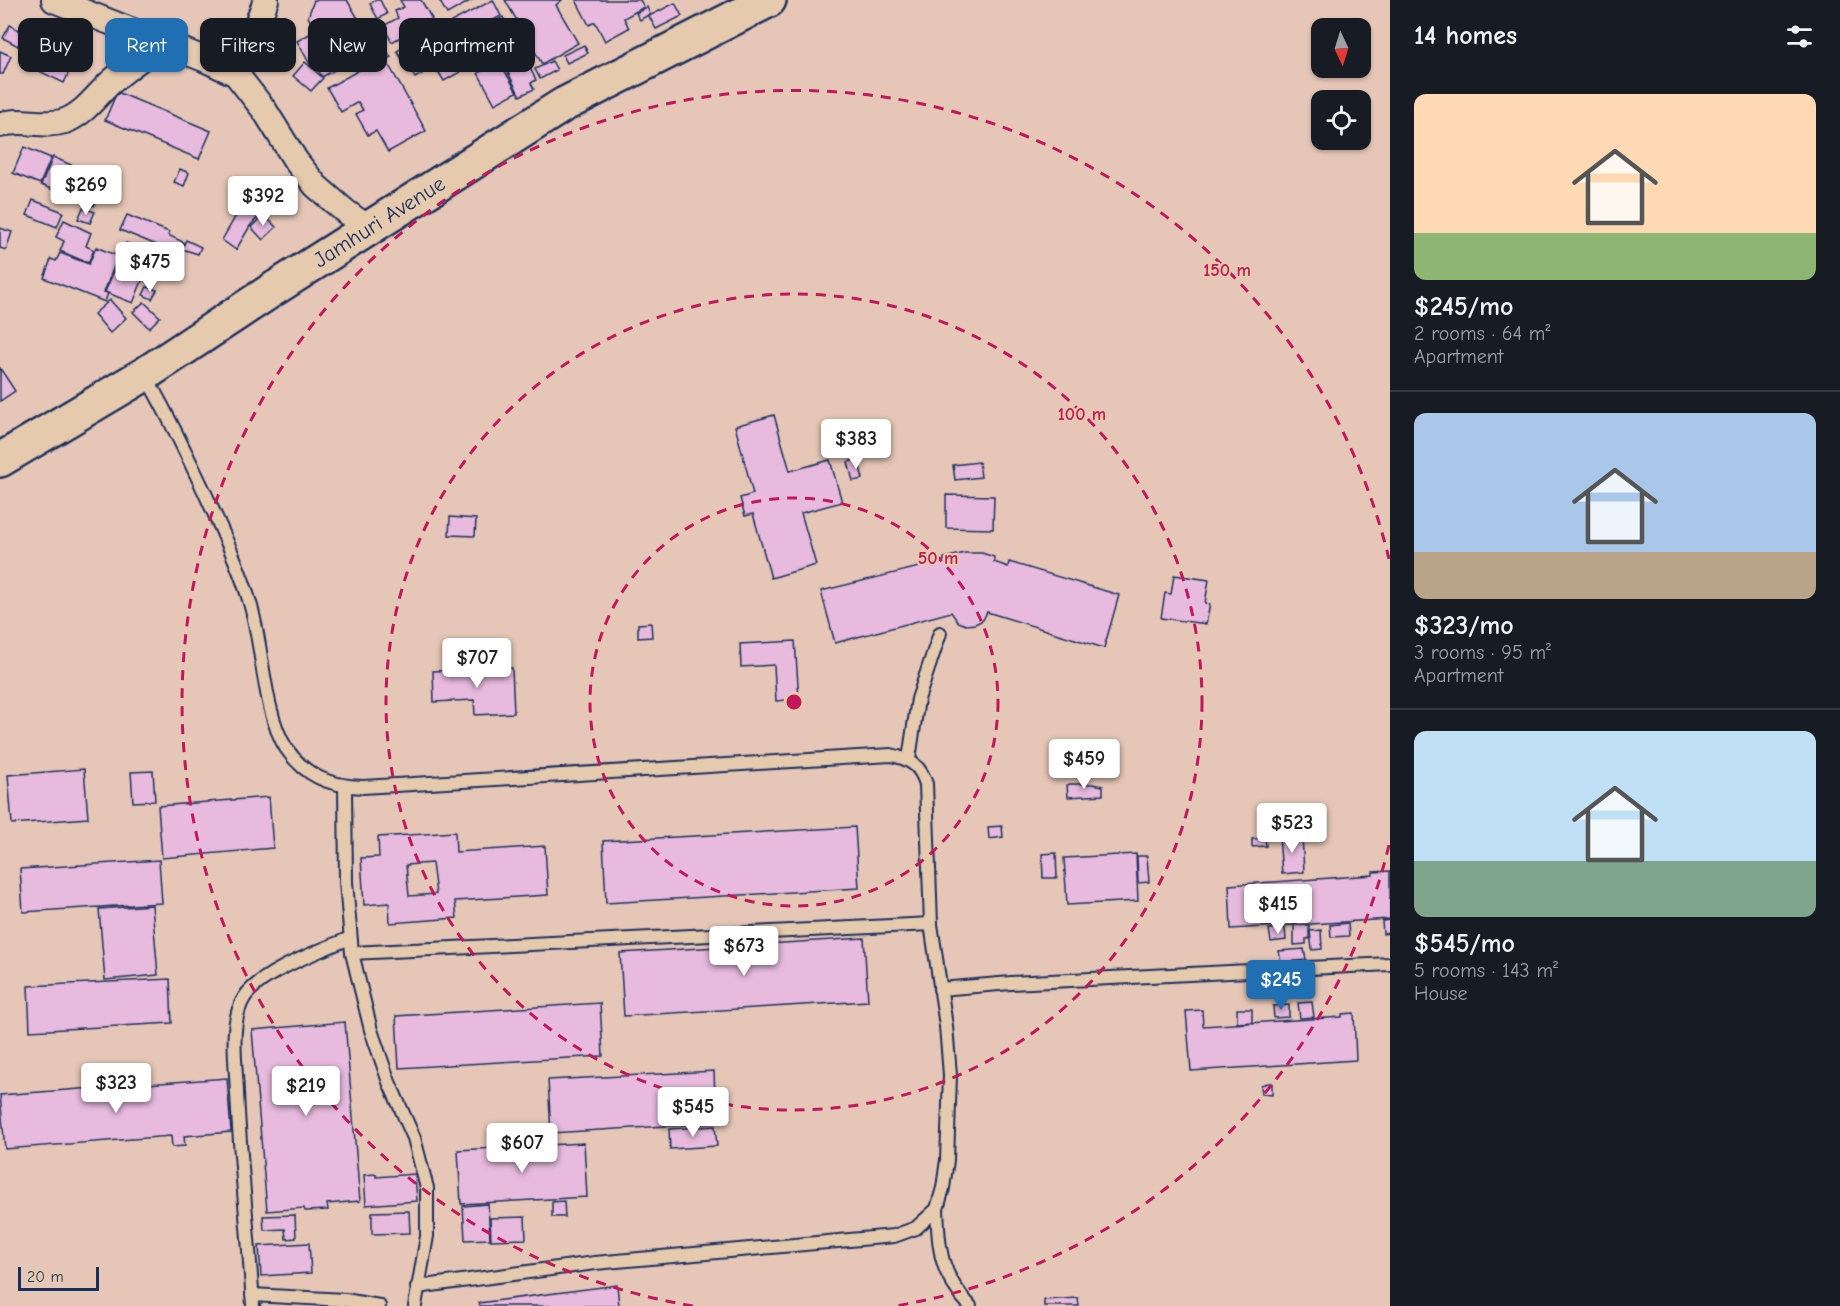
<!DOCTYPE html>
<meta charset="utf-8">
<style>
:root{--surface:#171b24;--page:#20242c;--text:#f1f3f6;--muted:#9ea1a6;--line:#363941;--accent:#1f6fb2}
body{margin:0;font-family:"Comic Neue",sans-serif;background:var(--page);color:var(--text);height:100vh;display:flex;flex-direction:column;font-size:22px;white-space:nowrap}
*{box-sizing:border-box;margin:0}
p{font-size:20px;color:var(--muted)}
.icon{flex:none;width:33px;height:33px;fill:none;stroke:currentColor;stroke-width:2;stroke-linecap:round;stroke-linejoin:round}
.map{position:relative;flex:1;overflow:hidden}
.drawer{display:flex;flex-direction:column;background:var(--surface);width:450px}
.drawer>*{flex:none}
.banner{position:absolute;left:18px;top:18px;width:570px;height:54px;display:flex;gap:12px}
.needle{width:39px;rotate:176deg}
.tools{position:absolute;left:1311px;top:18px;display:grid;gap:12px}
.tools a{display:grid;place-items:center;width:60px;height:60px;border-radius:12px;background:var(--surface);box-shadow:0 2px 4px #0004;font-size:30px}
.scale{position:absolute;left:18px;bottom:15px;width:81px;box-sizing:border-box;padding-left:6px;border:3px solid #1b2f5e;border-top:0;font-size:16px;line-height:21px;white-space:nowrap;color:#1b2f5e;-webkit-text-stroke:4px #e6caad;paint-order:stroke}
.price{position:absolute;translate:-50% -51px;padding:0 14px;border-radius:6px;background:#fff;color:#222;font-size:20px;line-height:39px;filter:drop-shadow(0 2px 3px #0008)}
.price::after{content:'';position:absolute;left:50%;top:36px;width:18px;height:14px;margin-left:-9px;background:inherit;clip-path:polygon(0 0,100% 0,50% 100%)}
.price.current{background:var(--accent);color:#fff}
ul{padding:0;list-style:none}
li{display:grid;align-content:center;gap:12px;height:318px;padding:0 24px}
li+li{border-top:2px solid var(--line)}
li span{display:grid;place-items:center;height:186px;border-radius:12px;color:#555}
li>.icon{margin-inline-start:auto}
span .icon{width:108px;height:108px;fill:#fffc;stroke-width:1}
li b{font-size:26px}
h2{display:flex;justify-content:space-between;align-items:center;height:72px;padding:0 24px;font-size:26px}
.chip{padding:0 21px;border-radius:12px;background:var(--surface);box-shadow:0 2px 4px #0004;font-size:21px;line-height:54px}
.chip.current{background:var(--accent);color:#fff}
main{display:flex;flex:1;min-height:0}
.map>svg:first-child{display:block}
.building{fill:#e7bade;stroke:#1b2f5e;stroke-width:1.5;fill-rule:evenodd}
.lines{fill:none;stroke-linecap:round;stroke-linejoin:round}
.lane-casing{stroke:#1b2f5e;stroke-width:16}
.street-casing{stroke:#1b2f5e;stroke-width:28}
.secondary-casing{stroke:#1b2f5e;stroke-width:38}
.lane{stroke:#e6caad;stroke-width:12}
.street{stroke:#e6caad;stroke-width:24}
.secondary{stroke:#e6caad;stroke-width:33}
.ring{fill:none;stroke:#c2185b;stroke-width:3;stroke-dasharray:10 8}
.labels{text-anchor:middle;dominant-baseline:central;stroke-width:4.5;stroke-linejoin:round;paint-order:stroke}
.street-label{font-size:22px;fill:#1b2f5e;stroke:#e6caad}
.centre{fill:#c2185b;stroke:#e6caad;stroke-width:3}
.ring-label{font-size:18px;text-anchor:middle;font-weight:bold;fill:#c2185b;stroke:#e6caad;stroke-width:4.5;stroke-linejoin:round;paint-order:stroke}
</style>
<main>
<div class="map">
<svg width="1390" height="1306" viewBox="0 0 1390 1306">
<rect width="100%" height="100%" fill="#e6c7b7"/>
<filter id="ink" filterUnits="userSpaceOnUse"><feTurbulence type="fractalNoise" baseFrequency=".0167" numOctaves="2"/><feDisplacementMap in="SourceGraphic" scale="12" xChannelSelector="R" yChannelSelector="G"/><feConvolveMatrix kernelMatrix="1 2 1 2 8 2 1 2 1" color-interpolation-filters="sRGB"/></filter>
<g filter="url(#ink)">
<!-- building -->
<g class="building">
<path d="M314,0H347L359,20L322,40L308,17Z"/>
<path d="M376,0H380L387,14L378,19L370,4Z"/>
<path d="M400,0H421L432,19L392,42L383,26L398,18L395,11L404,7Z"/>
<path d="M439,0H472L447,14Z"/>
<path d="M493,0L501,16L459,38L451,22Z"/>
<path d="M505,0H562L556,5L578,43L542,64Z"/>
<path d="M576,0H640L644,7L624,18L629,28L605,41L595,22L589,25Z"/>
<path d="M675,3L682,16L656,29L649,16Z"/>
<path d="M647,7L650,14L640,20L636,13Z"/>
<path d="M503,17L508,26L499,31L494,22Z"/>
<path d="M10,25L24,33L18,46L3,38Z"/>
<path d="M438,29L456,61L437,72L427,54L406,66L397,51Z"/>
<path d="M367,30L376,47L322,77L315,64L311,66L297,41L313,32L326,53Z"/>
<path d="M514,37L536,80L531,83L534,89L520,96L495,47Z"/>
<path d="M584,45L588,53L567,63L563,55Z"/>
<path d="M385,48L391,57L386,60L426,131L388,152L376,131L368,135L356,114L363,110L358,102L341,112L327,88L381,58L377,52Z"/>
<path d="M49,50L74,61L64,83L39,71Z"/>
<path d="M0,51L11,56L3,74H0Z"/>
<path d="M499,61L517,92L495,104L478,73Z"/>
<path d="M552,61L557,70L540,79L535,69Z"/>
<path d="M305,62L323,78L311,91L293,76Z"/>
<path d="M416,64L422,74L415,78L409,67Z"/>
<path d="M455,64L460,72L444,81L439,73Z"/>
<path d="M117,92L211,131L199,159L105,120Z"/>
<path d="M24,147L51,158L40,184L13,173Z"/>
<path d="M53,157L80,169L69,196L41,185Z"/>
<path d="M81,169L105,179L94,206L71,196L74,191L72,190Z"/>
<path d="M180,169L189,173L184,186L174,182Z"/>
<path d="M250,199L263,212L250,226L236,250L222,240L241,207Z"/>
<path d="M33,200L63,212L57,227L27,215Z"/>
<path d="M83,208L95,212L90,223L78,219Z"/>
<path d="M127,215L169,232L168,235L183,242L171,270L152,262L159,246L120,230Z"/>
<path d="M264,215L276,227L263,240L251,227Z"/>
<path d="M64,220L91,233L86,246L94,250L88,263L60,251L64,241L56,237Z"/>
<path d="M0,228L12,232L6,250L0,248Z"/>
<path d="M186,240L201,247L198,254L182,249Z"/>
<path d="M126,243L153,254L133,303L105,292Z"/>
<path d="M96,247L118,256L104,292L108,293L105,302L44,278L51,259L56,261L60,253L89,264Z"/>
<path d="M147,287L157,290L152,299L143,295Z"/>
<path d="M110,300L126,318L110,333L94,314Z"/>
<path d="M144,302L160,317L149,328L133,312Z"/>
<path d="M0,368L15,391L0,401Z"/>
<path d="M774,415L790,471L830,460L842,502L801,513L816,565L771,578L753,514L745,516L740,498L753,494L735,426Z"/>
<path d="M858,459L863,479L853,481L848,462Z"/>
<path d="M979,462L981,477L955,480L953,465Z"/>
<path d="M946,495L994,496L993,529L946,528Z"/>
<path d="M450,517L476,519L475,536L449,535Z"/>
<path d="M965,553H982L994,557V562L1008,567L1009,562L1119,595L1104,648L987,612L983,620L975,624L966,625L958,622L951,612L835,643L821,591L944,561V558Z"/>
<path d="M1174,575L1209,580L1205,603L1210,604L1206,624L1161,618L1165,593L1171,594Z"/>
<path d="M651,623L652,637L638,638V624Z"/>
<path d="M795,641L799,699L776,701L774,665L741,667L740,644Z"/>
<path d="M512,668L514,713L475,715L474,700L434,702L433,671Z"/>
<path d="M84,769L88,818L12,824L8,775Z"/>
<path d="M153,771L155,801L133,802L131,772Z"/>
<path d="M1070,784H1092L1103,786V795L1068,797L1067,785Z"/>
<path d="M269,797L273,848L162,858L158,806Z"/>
<path d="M1002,826L1003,837L989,839L988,827Z"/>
<path d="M855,827L859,888L606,903L603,841Z"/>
<path d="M455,832L456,852L545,846L548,895L455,901L457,918L390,923L389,903L364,905L361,858L379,857L378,837ZM432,863L436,894L409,896L406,865Z"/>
<path d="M1302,835L1304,872L1282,874L1279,836Z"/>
<path d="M1265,838L1266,846L1252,847V839Z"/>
<path d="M1056,853L1057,878H1043L1042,854Z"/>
<path d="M1136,854L1138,901L1067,905L1064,858Z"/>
<path d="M1137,856H1147L1149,882L1138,883Z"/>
<path d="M159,860L162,903L23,912L20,869Z"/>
<path d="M1390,871V919L1231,929L1229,885L1373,875V872Z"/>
<path d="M152,905L158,975L105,980L99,909Z"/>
<path d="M1390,920V933L1383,934L1382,921Z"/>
<path d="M1348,923L1349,936L1331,937L1330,925Z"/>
<path d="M1294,925H1309V939H1306V944L1294,945Z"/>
<path d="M1285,928L1286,940L1271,942L1269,929Z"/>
<path d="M1321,930L1322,949L1312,950L1310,931Z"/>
<path d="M864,938L868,1001L624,1016L620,953Z"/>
<path d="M1304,949L1306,960L1281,963L1279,951Z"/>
<path d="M170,979L172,1023L30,1031L28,986Z"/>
<path d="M1312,1002L1314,1017L1300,1018L1298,1003Z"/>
<path d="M600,1003L603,1056L399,1068L396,1016Z"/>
<path d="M1289,1005V1017L1274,1018L1273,1006Z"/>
<path d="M1237,1009H1252V1022L1237,1023Z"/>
<path d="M1202,1010L1203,1026L1342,1017V1014L1354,1013L1356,1060L1191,1071L1186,1011Z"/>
<path d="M345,1022L360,1201L327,1204L328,1210L305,1211L304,1208L267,1211L252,1030Z"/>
<path d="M714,1071L716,1123L551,1133L548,1080Z"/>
<path d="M227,1078L231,1132L184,1136L185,1146L172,1147L171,1136L5,1149L0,1095Z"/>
<path d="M1268,1083H1272V1095L1262,1094L1261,1085Z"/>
<path d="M715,1126L717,1146L670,1149L669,1129Z"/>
<path d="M584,1143L587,1197L461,1204L458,1150Z"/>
<path d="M376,1174V1177L415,1174L417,1201L366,1205L364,1175Z"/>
<path d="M564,1201L565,1217H552V1202Z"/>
<path d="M488,1204L490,1239L465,1240L463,1206Z"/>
<path d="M409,1211L410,1233L372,1234V1212Z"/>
<path d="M295,1215L296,1238L286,1239L285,1229L264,1230L263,1216Z"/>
<path d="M525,1217L526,1239L491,1240L490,1218Z"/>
<path d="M309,1243L311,1273L261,1276L259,1246Z"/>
<path d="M617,1285L619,1306H480L479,1303Z"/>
<path d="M1078,1298L1079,1306H1044V1300Z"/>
</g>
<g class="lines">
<defs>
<g id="lane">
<path d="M145,375C168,414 186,453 205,493C221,529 239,565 250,603C263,645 263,712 286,748C305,776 329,786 363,787L891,755C910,759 920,765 926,784L931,924L946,1026L950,1075L947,1160L943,1188L937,1209L916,1228L894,1236L595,1263L417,1287"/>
<path d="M909,759L918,699L940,633"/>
<path d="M345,786L346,882L352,953L371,1030L389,1082L414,1138L427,1188V1236L415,1306"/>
<path d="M352,953L931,924"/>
<path d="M940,989L1011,983L1390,964"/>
<path d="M937,1209C939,1251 940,1274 970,1306"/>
<path d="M252,1295L345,1300L379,1306"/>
<path d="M253,1306C249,1235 240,1164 237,1092C236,1065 229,1022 244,998C260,972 322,950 350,938"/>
</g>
<g id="street">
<path d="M54,0L204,59L236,74L265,111L296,161L316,186L346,212L368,228"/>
<path d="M236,74L242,64L266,0"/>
<path d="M0,125C20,117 43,128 65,121C84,114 96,96 111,82C127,68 145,55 163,43"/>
</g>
<g id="secondary">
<path id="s1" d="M0,460L145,374L272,290L563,105L769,0"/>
</g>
</defs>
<!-- lane casing -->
<use href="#lane" class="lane-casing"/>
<!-- street casing -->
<use href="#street" class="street-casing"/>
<!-- secondary casing -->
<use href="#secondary" class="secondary-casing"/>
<!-- lane -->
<use href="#lane" class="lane"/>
<!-- street -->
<use href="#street" class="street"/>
<!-- secondary -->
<use href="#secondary" class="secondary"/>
</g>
</g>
<!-- distance rings -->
<g class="ring">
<circle cx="794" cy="702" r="204"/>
<circle cx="794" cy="702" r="408"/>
<path d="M1389 845A612 612 0 0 1 895 1306M693 1306A612 612 0 1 1 1389 559"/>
</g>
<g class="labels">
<!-- street labels -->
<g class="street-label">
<text stroke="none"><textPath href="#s1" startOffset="448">Jamhuri Avenue</textPath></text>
</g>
</g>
<circle cx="794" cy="702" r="9" class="centre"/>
<g class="ring-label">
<text x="1227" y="276">150 m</text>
<text x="1082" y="420">100 m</text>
<text x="938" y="564">50 m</text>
</g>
</svg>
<div class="tools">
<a><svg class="needle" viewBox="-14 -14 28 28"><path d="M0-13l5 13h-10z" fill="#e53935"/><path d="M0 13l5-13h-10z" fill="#9ea1a6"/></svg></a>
<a><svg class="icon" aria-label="locate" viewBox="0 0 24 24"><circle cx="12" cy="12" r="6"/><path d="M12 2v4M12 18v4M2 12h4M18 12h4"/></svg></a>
</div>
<div class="scale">20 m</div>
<b class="price" style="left:86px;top:216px">$269</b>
<b class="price" style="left:263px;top:227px">$392</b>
<b class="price" style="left:150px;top:293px">$475</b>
<b class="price" style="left:856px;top:470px">$383</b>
<b class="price" style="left:477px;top:689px">$707</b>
<b class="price" style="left:1084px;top:790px">$459</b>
<b class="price" style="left:1292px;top:854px">$523</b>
<b class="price" style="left:1278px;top:935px">$415</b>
<b class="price" style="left:744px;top:977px">$673</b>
<b class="price current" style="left:1281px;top:1011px">$245</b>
<b class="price" style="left:116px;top:1114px">$323</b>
<b class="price" style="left:306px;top:1117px">$219</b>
<b class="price" style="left:693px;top:1138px">$545</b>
<b class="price" style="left:522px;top:1174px">$607</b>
<div class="banner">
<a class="chip">Buy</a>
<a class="chip current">Rent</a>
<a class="chip">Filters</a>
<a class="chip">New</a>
<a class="chip">Apartment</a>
</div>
</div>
<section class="drawer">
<h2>14 homes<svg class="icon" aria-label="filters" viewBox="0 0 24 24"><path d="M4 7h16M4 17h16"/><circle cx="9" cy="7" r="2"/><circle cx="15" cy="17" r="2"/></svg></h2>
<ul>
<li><span style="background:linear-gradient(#ffd9b3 75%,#8fb573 0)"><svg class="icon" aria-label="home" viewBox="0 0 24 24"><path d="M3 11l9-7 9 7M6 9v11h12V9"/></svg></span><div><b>$245/mo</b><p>2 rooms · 64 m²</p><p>Apartment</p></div></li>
<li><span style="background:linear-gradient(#a9c7e8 75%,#b9a48a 0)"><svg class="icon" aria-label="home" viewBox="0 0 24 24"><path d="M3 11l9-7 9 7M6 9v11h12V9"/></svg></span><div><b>$323/mo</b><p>3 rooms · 95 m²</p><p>Apartment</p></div></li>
<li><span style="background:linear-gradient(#bfe0f5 70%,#7fa58c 0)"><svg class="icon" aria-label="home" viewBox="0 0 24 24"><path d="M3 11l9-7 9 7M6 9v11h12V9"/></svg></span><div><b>$545/mo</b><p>5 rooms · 143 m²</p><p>House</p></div></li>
</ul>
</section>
</main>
